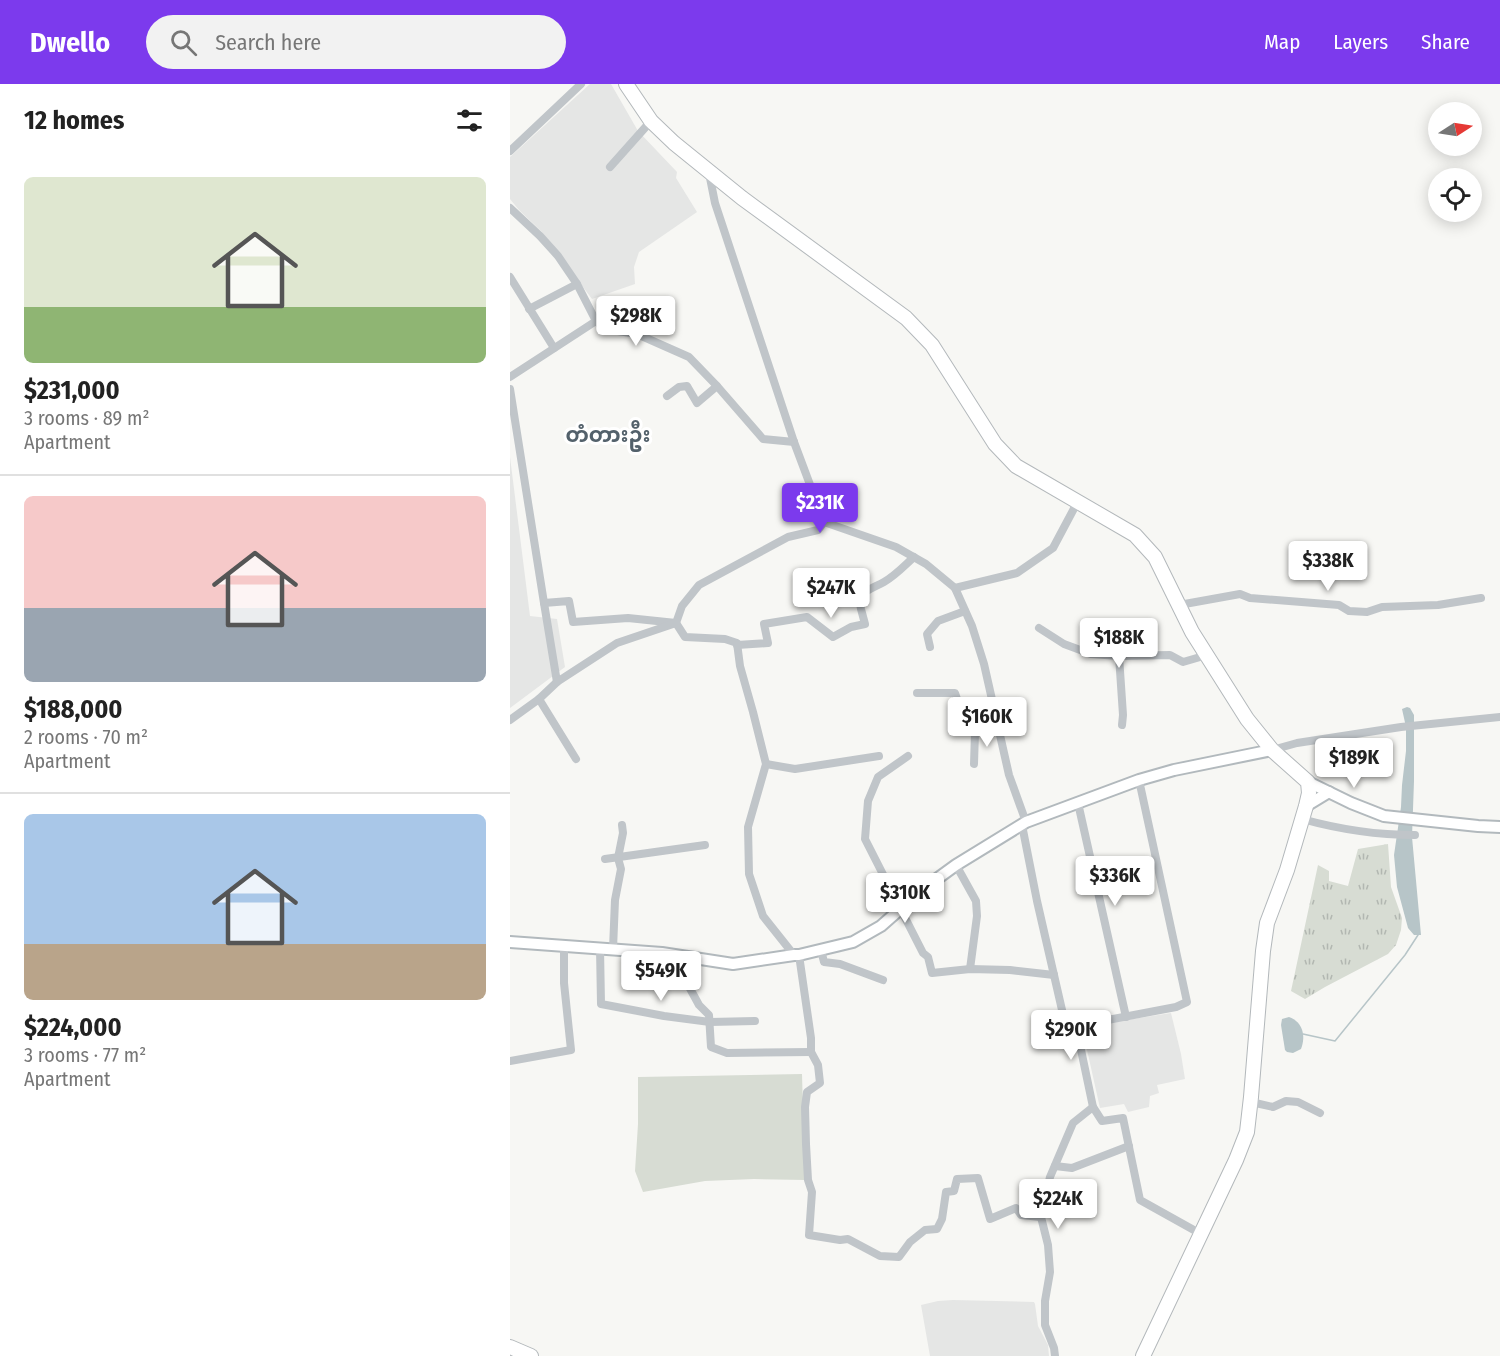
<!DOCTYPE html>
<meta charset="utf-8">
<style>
:root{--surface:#fff;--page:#f2f2f2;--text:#222;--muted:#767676;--line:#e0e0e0;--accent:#7c3aed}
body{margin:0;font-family:"Fira Sans Condensed","Noto Sans Myanmar",sans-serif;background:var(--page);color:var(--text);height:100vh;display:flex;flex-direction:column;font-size:22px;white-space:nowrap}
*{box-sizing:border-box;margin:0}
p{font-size:20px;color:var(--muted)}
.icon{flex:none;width:33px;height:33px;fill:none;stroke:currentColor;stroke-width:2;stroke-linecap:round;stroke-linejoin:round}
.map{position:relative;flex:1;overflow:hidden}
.details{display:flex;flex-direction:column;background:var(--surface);width:510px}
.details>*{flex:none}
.needle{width:39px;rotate:78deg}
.buttons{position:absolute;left:918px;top:18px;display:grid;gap:12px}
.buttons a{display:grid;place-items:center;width:54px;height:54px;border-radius:50%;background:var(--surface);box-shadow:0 3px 15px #0003;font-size:30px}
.price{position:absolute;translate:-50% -51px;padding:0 14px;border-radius:6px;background:#fff;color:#222;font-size:20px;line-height:39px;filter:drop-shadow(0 2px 3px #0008)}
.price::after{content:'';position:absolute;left:50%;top:36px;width:18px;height:14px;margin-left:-9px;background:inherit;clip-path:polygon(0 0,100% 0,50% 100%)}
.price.current{background:var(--accent);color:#fff}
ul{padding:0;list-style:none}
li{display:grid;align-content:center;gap:12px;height:318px;padding:0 24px}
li+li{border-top:2px solid var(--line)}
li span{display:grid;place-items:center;height:186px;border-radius:9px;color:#555}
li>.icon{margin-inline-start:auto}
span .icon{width:108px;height:108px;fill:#fffc;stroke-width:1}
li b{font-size:26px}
h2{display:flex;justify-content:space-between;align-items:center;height:72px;padding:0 24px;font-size:26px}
header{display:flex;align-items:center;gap:36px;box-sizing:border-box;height:84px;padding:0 30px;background:var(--accent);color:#fff}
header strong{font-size:28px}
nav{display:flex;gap:33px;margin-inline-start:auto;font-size:21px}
.search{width:420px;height:54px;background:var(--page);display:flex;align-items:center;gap:15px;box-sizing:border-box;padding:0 21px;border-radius:33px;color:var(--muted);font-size:22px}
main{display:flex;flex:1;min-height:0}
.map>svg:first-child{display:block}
.built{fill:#e5e6e5}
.grass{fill:url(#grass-tufts)}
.pitch{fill:#d7dcd3}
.water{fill:#b7c5c8}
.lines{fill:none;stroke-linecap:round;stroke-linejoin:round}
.stream{stroke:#b7c5c8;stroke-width:1.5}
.secondary-casing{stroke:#b2b9bd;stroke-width:14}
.highway-casing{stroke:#b3b8bb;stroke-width:16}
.street{stroke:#c0c5c9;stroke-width:8}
.secondary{stroke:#fff;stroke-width:10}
.highway{stroke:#fff;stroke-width:14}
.labels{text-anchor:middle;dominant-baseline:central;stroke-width:6;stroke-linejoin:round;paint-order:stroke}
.district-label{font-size:21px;font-weight:bold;fill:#53616b;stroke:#fff}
</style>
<header>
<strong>Dwello</strong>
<div class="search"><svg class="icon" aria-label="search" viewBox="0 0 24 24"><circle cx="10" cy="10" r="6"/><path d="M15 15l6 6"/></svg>Search here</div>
<nav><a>Map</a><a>Layers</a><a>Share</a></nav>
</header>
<main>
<section class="details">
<h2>12 homes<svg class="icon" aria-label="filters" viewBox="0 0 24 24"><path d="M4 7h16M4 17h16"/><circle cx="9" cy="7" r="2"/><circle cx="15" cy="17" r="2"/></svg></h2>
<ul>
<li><span style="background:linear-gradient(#dfe7d0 70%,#8fb573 0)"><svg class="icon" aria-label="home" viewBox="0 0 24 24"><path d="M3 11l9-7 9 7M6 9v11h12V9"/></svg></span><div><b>$231,000</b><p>3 rooms · 89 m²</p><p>Apartment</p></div></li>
<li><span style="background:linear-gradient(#f6c9c9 60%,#9aa5b1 0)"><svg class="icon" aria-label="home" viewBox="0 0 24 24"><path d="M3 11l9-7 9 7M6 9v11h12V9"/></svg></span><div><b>$188,000</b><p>2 rooms · 70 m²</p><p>Apartment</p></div></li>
<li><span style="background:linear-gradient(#a9c7e8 70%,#b9a48a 0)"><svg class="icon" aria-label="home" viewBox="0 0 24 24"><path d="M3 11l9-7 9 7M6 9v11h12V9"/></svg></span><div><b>$224,000</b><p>3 rooms · 77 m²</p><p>Apartment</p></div></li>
</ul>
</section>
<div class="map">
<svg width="990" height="1272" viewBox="0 0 990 1272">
<defs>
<pattern id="grass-tufts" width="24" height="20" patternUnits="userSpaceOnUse" patternTransform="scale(1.5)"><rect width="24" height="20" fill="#d7dcd3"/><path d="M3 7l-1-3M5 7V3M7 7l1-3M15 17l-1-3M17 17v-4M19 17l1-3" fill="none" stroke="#b2b7b1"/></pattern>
</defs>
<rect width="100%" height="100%" fill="#f7f7f4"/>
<!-- built -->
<g class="built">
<path d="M80,0H101L128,47L167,88L166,94L187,128L129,168L124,183L125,200L82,215L31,147L9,126L0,115V73Z"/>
<path d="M0,373L20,532L47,535L55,583L0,624Z"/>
<path d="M661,929L671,970L675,995L647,1001L649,1009L640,1012L639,1023L618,1028L614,1020L590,1024L572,943Z"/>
<path d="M443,1216L524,1218L525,1220L528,1242L538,1261L539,1272H420L411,1221L428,1217Z"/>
</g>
<!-- grass -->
<path class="grass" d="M878,760L881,803L892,834L891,846L886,861L878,870L815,903L795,915L781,907L808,781L819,787V797L838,802L848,765Z"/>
<!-- pitch -->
<path class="pitch" d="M292,990L295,1096L244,1095L195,1097L133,1108L125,1087L128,1040V993Z"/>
<!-- water -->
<g class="water">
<path d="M897,623L900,624L904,631V697L902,753L911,851H904L898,844L887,803L884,771L891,723L892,701L896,667V643L892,625Z"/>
<path d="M779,933C793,938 796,952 791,965L783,969L777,968L775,966L771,941L772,935Z"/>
</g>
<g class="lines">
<!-- stream -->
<path class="stream" d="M793,950L825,957L895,871L908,851"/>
<defs>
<g id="secondary">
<path d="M798,698L841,719L874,732L968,742L990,743"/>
<path d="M796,722L819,708"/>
<path d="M0,858L152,869L223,880L284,871H289L343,858L371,842L413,805L446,781L516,738L629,696L664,686L762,666"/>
</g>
<g id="highway">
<path d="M116,0L141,37L164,59L232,114L396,234L422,261L485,360L506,382L625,451L645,473L682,548L737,635L762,666L798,698L799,709L796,722L777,786L757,839L753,867L741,1013L737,1048L726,1076L633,1272"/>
<path d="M0,1263L21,1272"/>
</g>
</defs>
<!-- secondary casing -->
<use href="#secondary" class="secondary-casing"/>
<!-- highway casing -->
<use href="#highway" class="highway-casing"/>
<!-- street -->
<g class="street">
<path d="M0,67L71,0"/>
<path d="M100,83L141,37"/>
<path d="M199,89L205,119L284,358L314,438L386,463L416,480L445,504L462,542L474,580L499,691L516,738"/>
<path d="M0,124L30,152L48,172L67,200L86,237L95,245L127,250L179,273L207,302L253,355L284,358"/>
<path d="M0,193L44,264"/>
<path d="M19,225L67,200"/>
<path d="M0,293L86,237"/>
<path d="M0,305L34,519L59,517L63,538L118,534L166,539L175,553L215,555L227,559L230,582L243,628L256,680L238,743L239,790L253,832L284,871"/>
<path d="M157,312L169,303L177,302L187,319L207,302"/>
<path d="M445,504L507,489L543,464L568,417"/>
<path d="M34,519L47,598"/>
<path d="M669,521L730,510L740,514L829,521L839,527L857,528L872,523L928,521L971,514"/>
<path d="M529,544L554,560L581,570L609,572L660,571L673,578L697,571"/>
<path d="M227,561L258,559L254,540L297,533L323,553L341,543L355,540L351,525L349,513C357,505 365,503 374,498C386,491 394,482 404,473"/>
<path d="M420,563L417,550L428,537L455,527"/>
<path d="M609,572L613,631L612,641"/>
<path d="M407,609H445L456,641L465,648L489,646"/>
<path d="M29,615L66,675"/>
<path d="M0,636L29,615L47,598L107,559L166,539L172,522L189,501L278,453L308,446L314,438"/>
<path d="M762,666L787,659L891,643L990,633"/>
<path d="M398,672L368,693L358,717L355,755L413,869L418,873L422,889L460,885L500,886L544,891"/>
<path d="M256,680L285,685L369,672"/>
<path d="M464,680L465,648"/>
<path d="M568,719L616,933"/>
<path d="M792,735C828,745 867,751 905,751"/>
<path d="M512,741L527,817L555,939L566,942L583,1023L592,1037L613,1034L630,1116L691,1150"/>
<path d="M95,775L195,761"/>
<path d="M446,781L466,817L467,832L460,885"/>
<path d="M90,864L91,920L154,932L200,938L245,937"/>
<path d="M103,865L105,816L111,785L108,774L113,749L112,741"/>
<path d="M311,866L314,878L330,880L373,896"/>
<path d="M289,871L301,954V968L308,981L310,999L297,1008L295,1023L296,1060L298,1096L302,1108L299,1151L330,1156L338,1155L370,1172L389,1173L400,1158L415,1146L427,1145L432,1135L436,1108L444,1107L447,1095L468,1094L480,1135L506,1124L511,1131L531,1133"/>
<path d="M178,872L177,899L189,921L199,931L201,963L217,969L301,968"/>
<path d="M566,942L666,923L677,918L629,696"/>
<path d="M0,977L61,966L54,899V862"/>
<path d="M741,1018L763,1023L776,1017L788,1018L810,1029"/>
<path d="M545,1082L562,1084L619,1062"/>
<path d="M545,1272L544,1264L535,1241V1217L540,1188L538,1161L531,1133L540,1093L563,1039L583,1023"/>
</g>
<!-- secondary -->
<use href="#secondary" class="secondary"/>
<!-- highway -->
<use href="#highway" class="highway"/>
</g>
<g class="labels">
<!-- district labels -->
<g class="district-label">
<text x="98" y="351">တံတားဦး</text>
</g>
</g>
</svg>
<div class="buttons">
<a><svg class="needle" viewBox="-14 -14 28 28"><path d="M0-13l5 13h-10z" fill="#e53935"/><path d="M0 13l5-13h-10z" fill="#767676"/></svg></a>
<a><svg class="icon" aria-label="locate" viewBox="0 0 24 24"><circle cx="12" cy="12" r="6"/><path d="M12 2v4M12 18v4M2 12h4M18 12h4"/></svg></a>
</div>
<b class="price" style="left:126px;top:263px">$298K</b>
<b class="price current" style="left:310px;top:450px">$231K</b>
<b class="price" style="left:818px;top:508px">$338K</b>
<b class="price" style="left:321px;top:535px">$247K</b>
<b class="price" style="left:609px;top:585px">$188K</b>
<b class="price" style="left:477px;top:664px">$160K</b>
<b class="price" style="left:844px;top:705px">$189K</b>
<b class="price" style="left:605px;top:823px">$336K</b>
<b class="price" style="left:395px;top:840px">$310K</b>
<b class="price" style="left:151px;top:918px">$549K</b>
<b class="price" style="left:561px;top:977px">$290K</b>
<b class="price" style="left:548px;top:1146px">$224K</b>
</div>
</main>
